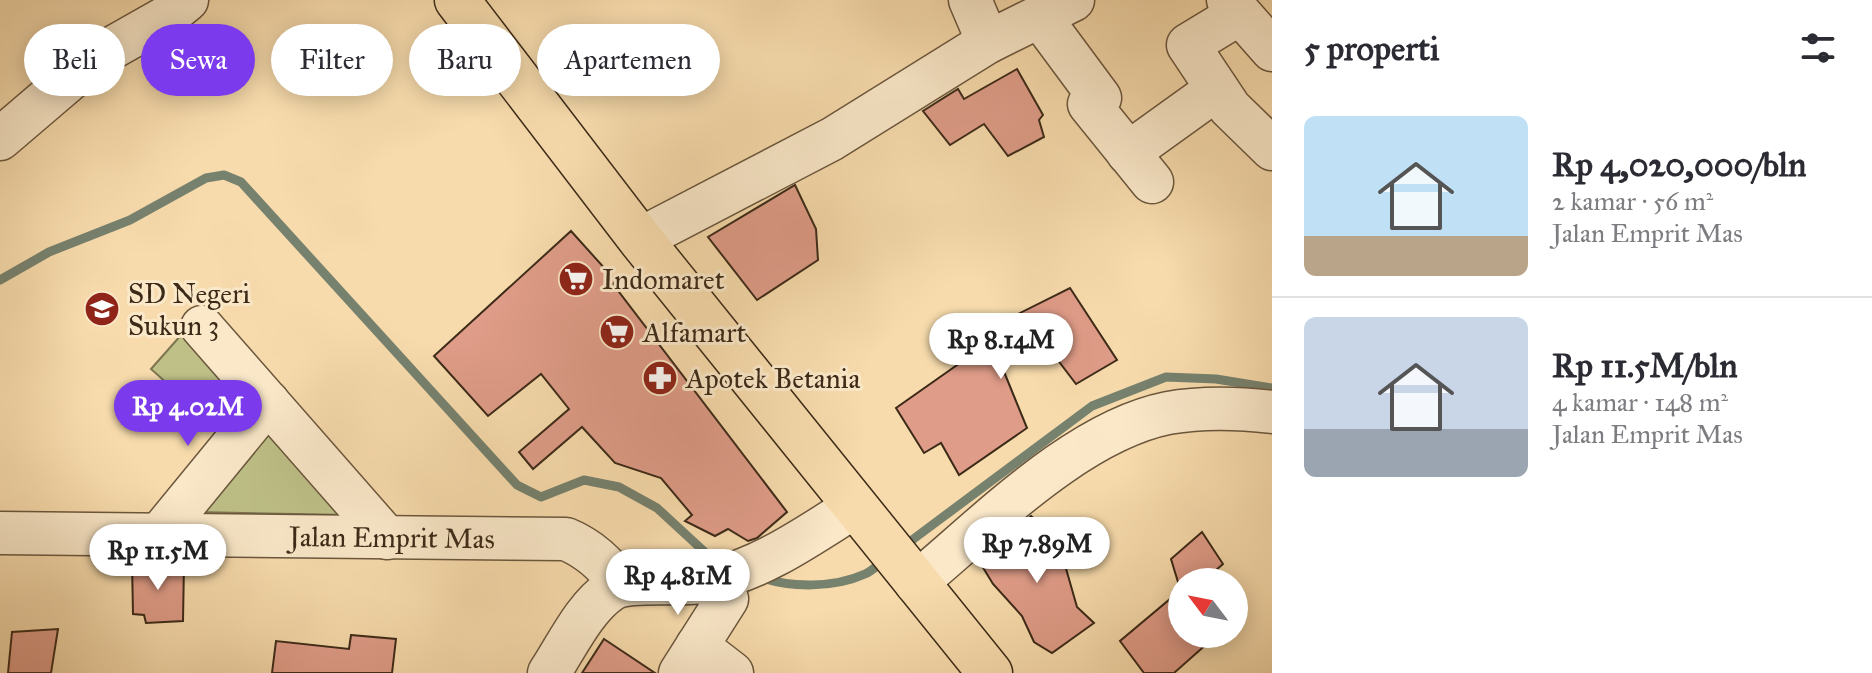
<!DOCTYPE html>
<html lang="id">
<meta charset="utf-8">
<style>
:root{--surface:#fff;--page:#f2f2f3;--text:#2b2b33;--muted:#7c7c81;--line:#e1e1e2;--accent:#7c3aed}
body{margin:0;font-family:"IM FELL Great Primer",serif;background:var(--page);color:var(--text);height:100vh;display:flex;flex-direction:column;font-size:30px;white-space:nowrap}
*{box-sizing:border-box;margin:0}
p{font-size:26px;color:var(--muted)}
.icon{flex:none;width:44px;height:44px;fill:none;stroke:currentColor;stroke-width:2;stroke-linecap:round;stroke-linejoin:round}
.map{position:relative;flex:1;overflow:hidden}
.details{display:flex;flex-direction:column;background:var(--surface);width:600px}
.details>*{flex:none}
.top-card{position:absolute;left:24px;top:24px;width:760px;height:72px;display:flex;gap:16px}
.needle{width:52px;rotate:302deg}
.fabs{position:absolute;left:1168px;top:568px;display:grid;gap:16px}
.fabs a{display:grid;place-items:center;width:80px;height:80px;border-radius:50%;background:var(--surface);box-shadow:0 4px 20px #0003;font-size:40px}
.price{position:absolute;translate:-50% -68px;padding:0 18px;border-radius:28px;background:#fff;color:#222;font-size:26px;line-height:52px;filter:drop-shadow(0 2px 4px #0008)}
.price::after{content:'';position:absolute;left:50%;top:48px;width:24px;height:18px;margin-left:-12px;background:inherit;clip-path:polygon(0 0,100% 0,50% 100%)}
.price.selected{background:var(--accent);color:#fff}
ul{padding:0;list-style:none}
li{display:flex;align-items:center;gap:24px;height:200px;padding:0 32px}
li+li{border-top:2px solid var(--line)}
li span{display:grid;place-items:center;flex:none;width:224px;height:160px;border-radius:12px;color:#555}
li>.icon{margin-inline-start:auto}
span .icon{width:96px;height:96px;fill:#fffc;stroke-width:1}
li b{font-size:34px}
h2{display:flex;justify-content:space-between;align-items:center;height:96px;padding:0 32px;font-size:34px}
.pill{padding:0 28px;border-radius:36px;background:var(--surface);box-shadow:0 4px 20px #0003;font-size:28px;line-height:72px}
.pill.selected{background:var(--accent);color:#fff}
main{display:flex;flex:1;min-height:0}
.map>svg:first-child{display:block}
.green{fill:#bec088;stroke:#7d7550;stroke-width:2}
.lines{fill:none;stroke-linecap:round;stroke-linejoin:round}
.stream{stroke:#76816e;stroke-width:9}
.building{fill:#df9c88;stroke:#3c2a18;stroke-width:2}
.minor-casing{stroke:#6b563d;stroke-width:45}
.major-casing{stroke:#3c2a18;stroke-width:47}
.minor{stroke:#fae8c9;stroke-width:42}
.major{stroke:#f7dbac;stroke-width:44}
.labels{text-anchor:middle;dominant-baseline:central;stroke-width:6;stroke-linejoin:round;paint-order:stroke}
.poi-label{font-size:28px;fill:#3c2a18;stroke:#fae8c9;text-anchor:start}
.street-label{font-size:28px;fill:#3c2a18;stroke:#fae8c9}
</style>
<main>
<div class="map">
<svg width="1272" height="673" viewBox="0 0 1272 673">
<rect width="100%" height="100%" fill="#f7dbac"/>
<filter id="stains"><feTurbulence type="fractalNoise" baseFrequency=".0025" numOctaves="4"/><feColorMatrix values="0 0 0 0 .2 0 0 0 0 .09 0 0 0 0 .02 0 0 0 .5 -.17"/></filter>
<radialGradient id="worn" r=".72"><stop offset=".6" stop-color="#630" stop-opacity="0"/><stop offset="1" stop-color="#630" stop-opacity=".3"/></radialGradient>
<!-- green -->
<g class="green">
<path d="M189,326L248,397L226,436L151,369Z"/>
<path d="M265,425L348,515L196,512Z"/>
</g>
<g class="lines">
<!-- stream -->
<g class="stream">
<path d="M0,280L49,252L130,220L206,178L224,175L241,182L517,485L541,497L584,480L619,487L657,508L708,555L723,563"/>
<path d="M904,546L1092,406L1166,377L1216,379L1272,388"/>
<path d="M760,577C791,588 834,588 865,574C872,571 879,564 886,559"/>
</g>
</g>
<!-- building -->
<g class="building">
<path d="M1017,69L1043,115L1039,120L1044,137L1008,156L984,124L950,145L923,111L958,89L964,99Z"/>
<path d="M795,185L816,229L818,260L757,300L708,237Z"/>
<path d="M571,231L616,281L613,284L787,512L757,538L748,541L728,529L715,536L685,521L692,515L661,478L615,463L582,427L533,469L519,452L569,409L541,374L488,416L434,356Z"/>
<path d="M1070,288L1117,360L1076,384L1044,342L1000,362L1027,428L959,475L941,443L924,453L896,408L994,339L988,329Z"/>
<path d="M1031,516L1051,534L1045,541L1072,558L1065,565L1077,607L1094,623L1052,653L1034,642L1022,616L993,584L979,561Z"/>
<path d="M1202,532L1223,564L1202,582H1178L1171,559Z"/>
<path d="M132,562L184,564L183,621L146,623L144,615L133,614Z"/>
<path d="M1182,589V634H1218L1174,673H1144L1120,641Z"/>
<path d="M58,629L51,673H8L12,632Z"/>
<path d="M351,635L396,639L392,673H272L276,641L349,649Z"/>
<path d="M604,639L655,673H582Z"/>
</g>
<g class="lines">
<defs>
<g id="minor">
<path d="M970,0L988,42"/>
<path d="M1228,0L1272,50"/>
<path d="M1239,14L1188,45L1230,108L1272,149"/>
<path d="M1040,17L1100,98L1089,104L1152,182"/>
<path d="M0,139L96,57L165,18L187,0"/>
<path d="M1128,153L1217,89"/>
<path d="M640,239L832,139L988,42L1073,0"/>
<path d="M202,327L387,538"/>
<path id="s1" d="M0,533L566,539C590,549 605,564 621,584"/>
<path d="M159,535L268,402"/>
<path d="M916,583C986,525 1077,431 1168,413C1202,407 1238,408 1272,412"/>
<path d="M697,646L732,673"/>
<path d="M549,673C567,646 584,608 611,590C629,578 682,587 707,581C762,569 808,536 854,507"/>
<path d="M680,673L727,599L705,582"/>
</g>
<path id="major" d="M457,0L640,239L990,673"/>
</defs>
<!-- minor casing -->
<use href="#minor" class="minor-casing"/>
<!-- major casing -->
<use href="#major" class="major-casing"/>
<!-- minor -->
<use href="#minor" class="minor"/>
<!-- major -->
<use href="#major" class="major"/>
</g>
<!-- icons -->
<defs>
<symbol id="supermarket-disc" viewBox="-11 -11 22 22"><circle r="9.5" fill="#8f2418" stroke="#fae8c9"/><path d="M-6-5.5h2.5l.6 2H6L4.5 2H-2.5L-4.4-4H-6ZM-1.5 3.2a1.3 1.3 0 1 0 .1 0ZM3 3.2a1.3 1.3 0 1 0 .1 0Z" fill="#fff"/></symbol>
<symbol id="school-disc" viewBox="-11 -11 22 22"><circle r="9.5" fill="#8f2418" stroke="#fae8c9"/><path d="M0-5L7-2L0 1L-7-2ZM-4 1L0 2.5L4 1V4Q0 6-4 4Z" fill="#fff"/></symbol>
<symbol id="pharmacy-disc" viewBox="-11 -11 22 22"><circle r="9.5" fill="#8f2418" stroke="#fae8c9"/><path d="M-2-6h4v4h4v4h-4v4h-4v-4h-4v-4h4Z" fill="#fff"/></symbol>
</defs>
<g fill-rule="evenodd">
<use href="#supermarket-disc" x="556" y="259" width="40" height="40"/>
<use href="#school-disc" x="82" y="289" width="40" height="40"/>
<use href="#supermarket-disc" x="597" y="312" width="40" height="40"/>
<use href="#pharmacy-disc" x="640" y="358" width="40" height="40"/>
</g>
<g class="labels">
<!-- poi labels -->
<g class="poi-label">
<text x="602" y="279">Indomaret</text>
<text x="128" y="293">SD Negeri<tspan x="128" dy="32">Sukun 3</tspan></text>
<text x="643" y="332">Alfamart</text>
<text x="686" y="378">Apotek Betania</text>
</g>
<!-- street labels -->
<g class="street-label">
<text stroke="none"><textPath href="#s1" startOffset="392">Jalan Emprit Mas</textPath></text>
</g>
</g>
<rect width="100%" height="100%" filter="url(#stains)"/>
<rect width="100%" height="100%" fill="url(#worn)"/>
</svg>
<div class="fabs">
<a><svg class="needle" viewBox="-14 -14 28 28"><path d="M0-13l5 13h-10z" fill="#e53935"/><path d="M0 13l5-13h-10z" fill="#7c7c81"/></svg></a>
</div>
<b class="price" style="left:1001px;top:381px">Rp 8.14M</b>
<b class="price selected" style="left:188px;top:448px">Rp 4.02M</b>
<b class="price" style="left:1037px;top:585px">Rp 7.89M</b>
<b class="price" style="left:158px;top:592px">Rp 11.5M</b>
<b class="price" style="left:678px;top:617px">Rp 4.81M</b>
<div class="top-card">
<a class="pill">Beli</a>
<a class="pill selected">Sewa</a>
<a class="pill">Filter</a>
<a class="pill">Baru</a>
<a class="pill">Apartemen</a>
</div>
</div>
<section class="details">
<h2>5 properti<svg class="icon" aria-label="filters" viewBox="0 0 24 24"><path d="M4 7h16M4 17h16"/><circle cx="9" cy="7" r="2"/><circle cx="15" cy="17" r="2"/></svg></h2>
<ul>
<li><span style="background:linear-gradient(#bfe0f5 75%,#b9a48a 0)"><svg class="icon" aria-label="home" viewBox="0 0 24 24"><path d="M3 11l9-7 9 7M6 9v11h12V9"/></svg></span><div><b>Rp 4,020,000/bln</b><p>2 kamar · 56 m²</p><p>Jalan Emprit Mas</p></div></li>
<li><span style="background:linear-gradient(#c9d6e8 70%,#9aa5b1 0)"><svg class="icon" aria-label="home" viewBox="0 0 24 24"><path d="M3 11l9-7 9 7M6 9v11h12V9"/></svg></span><div><b>Rp 11.5M/bln</b><p>4 kamar · 148 m²</p><p>Jalan Emprit Mas</p></div></li>
</ul>
</section>
</main>
